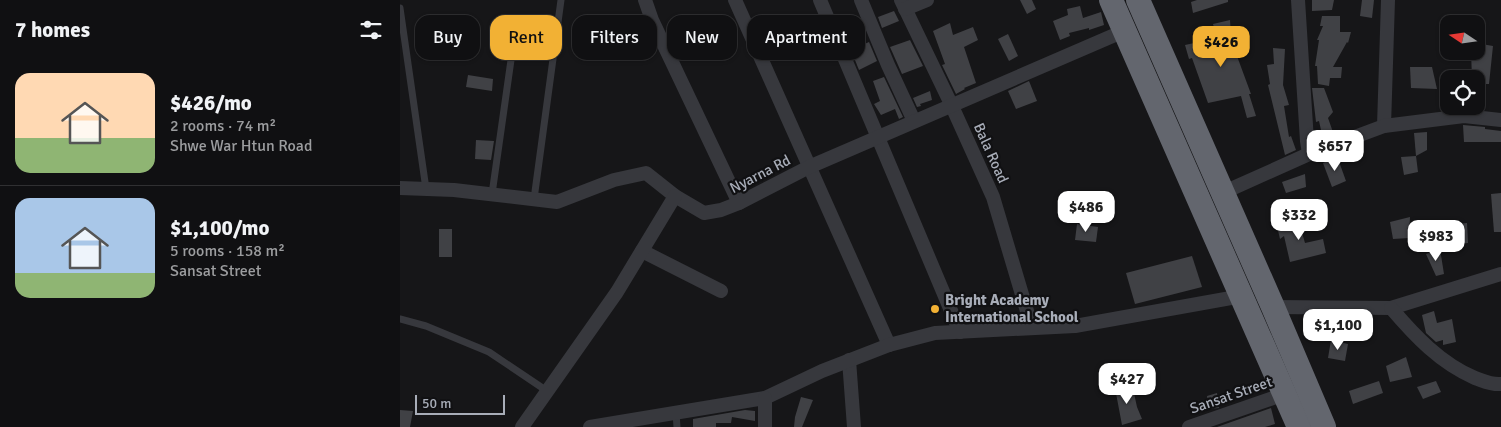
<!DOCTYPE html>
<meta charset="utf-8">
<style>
:root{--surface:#101012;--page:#1e1e20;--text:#f1f3f6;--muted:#9c9d9f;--line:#303032;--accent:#f2b134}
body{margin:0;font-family:Signika,sans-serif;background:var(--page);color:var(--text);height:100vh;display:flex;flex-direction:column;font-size:19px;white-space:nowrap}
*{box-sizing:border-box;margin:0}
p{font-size:16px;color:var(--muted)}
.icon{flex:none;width:28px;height:28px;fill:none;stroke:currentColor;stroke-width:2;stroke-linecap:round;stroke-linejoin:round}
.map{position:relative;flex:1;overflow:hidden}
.panel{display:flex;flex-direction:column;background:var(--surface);width:400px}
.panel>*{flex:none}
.hud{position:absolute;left:15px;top:15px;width:475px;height:45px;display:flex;gap:10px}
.needle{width:32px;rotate:283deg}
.tools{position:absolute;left:1040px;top:15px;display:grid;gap:10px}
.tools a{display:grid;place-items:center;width:45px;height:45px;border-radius:10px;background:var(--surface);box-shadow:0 1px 4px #0004,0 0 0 1px var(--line);font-size:25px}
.scale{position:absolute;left:15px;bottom:12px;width:90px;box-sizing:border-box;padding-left:5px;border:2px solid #a8adb8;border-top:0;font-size:14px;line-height:18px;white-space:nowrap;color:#a8adb8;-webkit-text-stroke:4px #111113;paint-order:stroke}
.price{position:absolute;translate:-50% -42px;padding:0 11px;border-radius:10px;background:#fff;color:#222;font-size:16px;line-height:32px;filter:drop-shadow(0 1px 2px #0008)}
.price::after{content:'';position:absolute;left:50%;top:30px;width:15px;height:11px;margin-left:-8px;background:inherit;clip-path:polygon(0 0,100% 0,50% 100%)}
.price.active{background:var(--accent);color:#111}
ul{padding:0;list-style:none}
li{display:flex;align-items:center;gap:15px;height:125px;padding:0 15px}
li+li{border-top:1px solid var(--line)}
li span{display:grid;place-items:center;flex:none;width:140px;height:100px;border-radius:15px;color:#555}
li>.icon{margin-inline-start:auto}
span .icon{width:60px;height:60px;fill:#fffc;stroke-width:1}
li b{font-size:21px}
h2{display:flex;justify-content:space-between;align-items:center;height:60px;padding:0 15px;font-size:21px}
.tag{padding:0 18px;border-radius:15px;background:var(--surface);box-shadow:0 1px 4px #0004,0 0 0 1px var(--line);font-size:18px;line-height:45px}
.tag.active{background:var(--accent);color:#111}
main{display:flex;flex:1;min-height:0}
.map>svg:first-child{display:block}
.building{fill:#404145}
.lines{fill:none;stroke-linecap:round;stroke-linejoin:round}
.lane{stroke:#37383d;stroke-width:7}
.street{stroke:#37383d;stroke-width:14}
.highway{stroke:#63666e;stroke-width:24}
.poi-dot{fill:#f2b134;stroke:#111113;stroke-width:2}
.labels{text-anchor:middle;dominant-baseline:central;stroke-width:4.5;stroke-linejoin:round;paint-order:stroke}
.street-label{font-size:15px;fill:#a8adb8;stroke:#111113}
.poi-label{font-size:15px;font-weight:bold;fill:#a8adb8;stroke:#111113;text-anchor:start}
</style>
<main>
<section class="panel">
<h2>7 homes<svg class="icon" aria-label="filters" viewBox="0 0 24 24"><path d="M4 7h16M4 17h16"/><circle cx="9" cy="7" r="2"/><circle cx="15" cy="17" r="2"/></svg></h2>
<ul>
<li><span style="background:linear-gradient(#ffd9b3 65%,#8fb573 0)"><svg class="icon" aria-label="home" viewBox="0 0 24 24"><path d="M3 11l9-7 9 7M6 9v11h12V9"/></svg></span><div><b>$426/mo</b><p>2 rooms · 74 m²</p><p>Shwe War Htun Road</p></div></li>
<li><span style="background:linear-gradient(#a9c7e8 75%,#8fb573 0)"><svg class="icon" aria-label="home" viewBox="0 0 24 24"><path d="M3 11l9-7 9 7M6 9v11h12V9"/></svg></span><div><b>$1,100/mo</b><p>5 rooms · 158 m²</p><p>Sansat Street</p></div></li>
</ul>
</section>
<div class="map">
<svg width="1101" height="427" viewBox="0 0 1101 427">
<rect width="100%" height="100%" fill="#161618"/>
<!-- building -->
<g class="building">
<path d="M620,0H632L636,9L627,14Z"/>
<path d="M797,0H828V2L793,13L791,2Z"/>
<path d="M912,0H934L932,10L912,11Z"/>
<path d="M962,0H974L972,18L960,16Z"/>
<path d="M680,6L683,18L701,12L704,25L689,30V28L669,33L670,36L660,40L653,21L668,15L667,9Z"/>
<path d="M494,11L499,21L482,28L478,17Z"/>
<path d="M922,16H940V32H951L948,43L947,42L933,67H942L941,78H930L929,86L918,84L917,66H915L919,40H917L923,26H920Z"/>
<path d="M830,20L831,35H834L836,48H834L851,94H849L856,116L847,118L841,96L808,103L792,58L789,59L785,45L817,38L813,24Z"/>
<path d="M550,23L553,35L573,27L578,40L564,47L576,83L564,88L565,89L556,94L542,65L545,64L533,31Z"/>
<path d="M608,34L618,56L609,61L598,39Z"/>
<path d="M510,40L523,66L502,74L490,47Z"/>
<path d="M469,42L477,61L459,70L451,50Z"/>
<path d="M1076,43L1093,46L1089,84H1076V79H1072L1071,51H1076Z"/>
<path d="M873,48L885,49L883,85L889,105L884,106L889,137L891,136L896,150L885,155L868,85L870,84L867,65L874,64Z"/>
<path d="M1010,67H1032L1037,89L1011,88Z"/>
<path d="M68,75L93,79L92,91L66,87Z"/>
<path d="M484,77L503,117L499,119L495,109L481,115L474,104L480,101L473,81Z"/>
<path d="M629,81L637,101L616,109L608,91Z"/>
<path d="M912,88H924L933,112L928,118L934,135L923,139L919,121L916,122Z"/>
<path d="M530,91L532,100L520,104L521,106L517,107L513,98Z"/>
<path d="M1063,125L1085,127V129L1101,131V142H1064Z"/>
<path d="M1027,132V150L1016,156L1014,133Z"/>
<path d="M76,140L94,141L91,160L75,159Z"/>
<path d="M937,156L946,181L932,187L923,163Z"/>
<path d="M1016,156L1018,172L1004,175L1001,157Z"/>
<path d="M905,174L906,187L886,193L882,182Z"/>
<path d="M1101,193V232H1094L1091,194Z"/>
<path d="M1010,217L1009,238L993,239L990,222Z"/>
<path d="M898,219L905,243L923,239L926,253L890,262L884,236L880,239L876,222Z"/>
<path d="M1067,223L1068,243L1049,245L1048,225Z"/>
<path d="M677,224L698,227L696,242L675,240Z"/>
<rect x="39" y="229" width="13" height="28"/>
<path d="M1040,249L1044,274L1036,276L1026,254Z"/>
<path d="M792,256L802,287L735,304L726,273Z"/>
<path d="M1034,311L1037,323L1052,319L1056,342L1043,345V340L1036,342L1026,333L1022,315Z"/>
<path d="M931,340L948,344L945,361L928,358Z"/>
<path d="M1006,357L1012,377L990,382L986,366Z"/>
<path d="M979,381L983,393L953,404L949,391Z"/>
<path d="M1036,381L1041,392L1023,399L1017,387Z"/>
<path d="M732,384L737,407L742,419L722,425L715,388Z"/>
<path d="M817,393L819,408L809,409L807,396Z"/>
<path d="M401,397L413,400L402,427H394L395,417Z"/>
<path d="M871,408L875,424L865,427H817Z"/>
<path d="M0,410L13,411L10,427H0Z"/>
<path d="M345,410L355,411V421L332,417L331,423H316V427H293V419Z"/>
</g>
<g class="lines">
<!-- lane -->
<g class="lane">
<path d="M0,8L26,189"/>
<path d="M92,194L112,53"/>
<path d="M134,199L161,0"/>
<path d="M0,319L26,326L89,352L147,391"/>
<path d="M276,413L277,427"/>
</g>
<!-- street -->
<g class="street">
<path d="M245,0L252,20L339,203"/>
<path d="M335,0L489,345"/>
<path d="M420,0L560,332"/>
<path d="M461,0L488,65L514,121"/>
<path d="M501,0L551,104L593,197L632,328"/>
<path d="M898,0L907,141L909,154"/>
<path d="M505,9L527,0"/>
<path d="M984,126L988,0"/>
<path d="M0,188L54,190L157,202L214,180L246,173L275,196L304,213L321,210L339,203L409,167L724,31"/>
<path d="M822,193L909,154L984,126L1064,116L1101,120"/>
<path d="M242,251L321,291"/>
<path d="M873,307L991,308L1101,274"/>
<path d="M991,308C1015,336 1040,363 1075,378C1084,381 1091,385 1101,384"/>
<path d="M449,360L454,427"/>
<path d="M122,427L217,292L275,196"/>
<path d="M190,427L365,398L422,371L489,345L535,333L675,326L842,296"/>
<path d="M365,427V398"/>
<path d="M789,427L885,394"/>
</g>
<!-- highway -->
<g class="highway">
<path d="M711,0L899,427"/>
<path d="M738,0L873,307L924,427"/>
</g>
</g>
<!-- markers -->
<circle class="poi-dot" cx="535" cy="309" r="5"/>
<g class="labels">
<!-- street labels -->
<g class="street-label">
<text transform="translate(591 153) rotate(66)">Bala Road</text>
<text transform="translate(360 174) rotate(-27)">Nyarna Rd</text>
<text transform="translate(831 395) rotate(-19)">Sansat Street</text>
</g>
<!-- poi labels -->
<g class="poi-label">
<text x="545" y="300">Bright Academy<tspan x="545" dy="17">International School</tspan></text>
</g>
</g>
</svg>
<div class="tools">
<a><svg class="needle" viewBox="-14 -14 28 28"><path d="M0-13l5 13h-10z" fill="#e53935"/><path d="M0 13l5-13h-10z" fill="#9c9d9f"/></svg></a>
<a><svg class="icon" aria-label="locate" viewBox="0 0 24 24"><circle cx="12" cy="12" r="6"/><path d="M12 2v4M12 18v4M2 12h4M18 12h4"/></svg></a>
</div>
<div class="scale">50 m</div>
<b class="price active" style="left:821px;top:68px">$426</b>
<b class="price" style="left:935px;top:172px">$657</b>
<b class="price" style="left:686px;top:233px">$486</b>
<b class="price" style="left:899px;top:241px">$332</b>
<b class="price" style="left:1036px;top:262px">$983</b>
<b class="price" style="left:938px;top:351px">$1,100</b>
<b class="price" style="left:727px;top:405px">$427</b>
<div class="hud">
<a class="tag">Buy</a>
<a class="tag active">Rent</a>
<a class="tag">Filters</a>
<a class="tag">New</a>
<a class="tag">Apartment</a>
</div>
</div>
</main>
